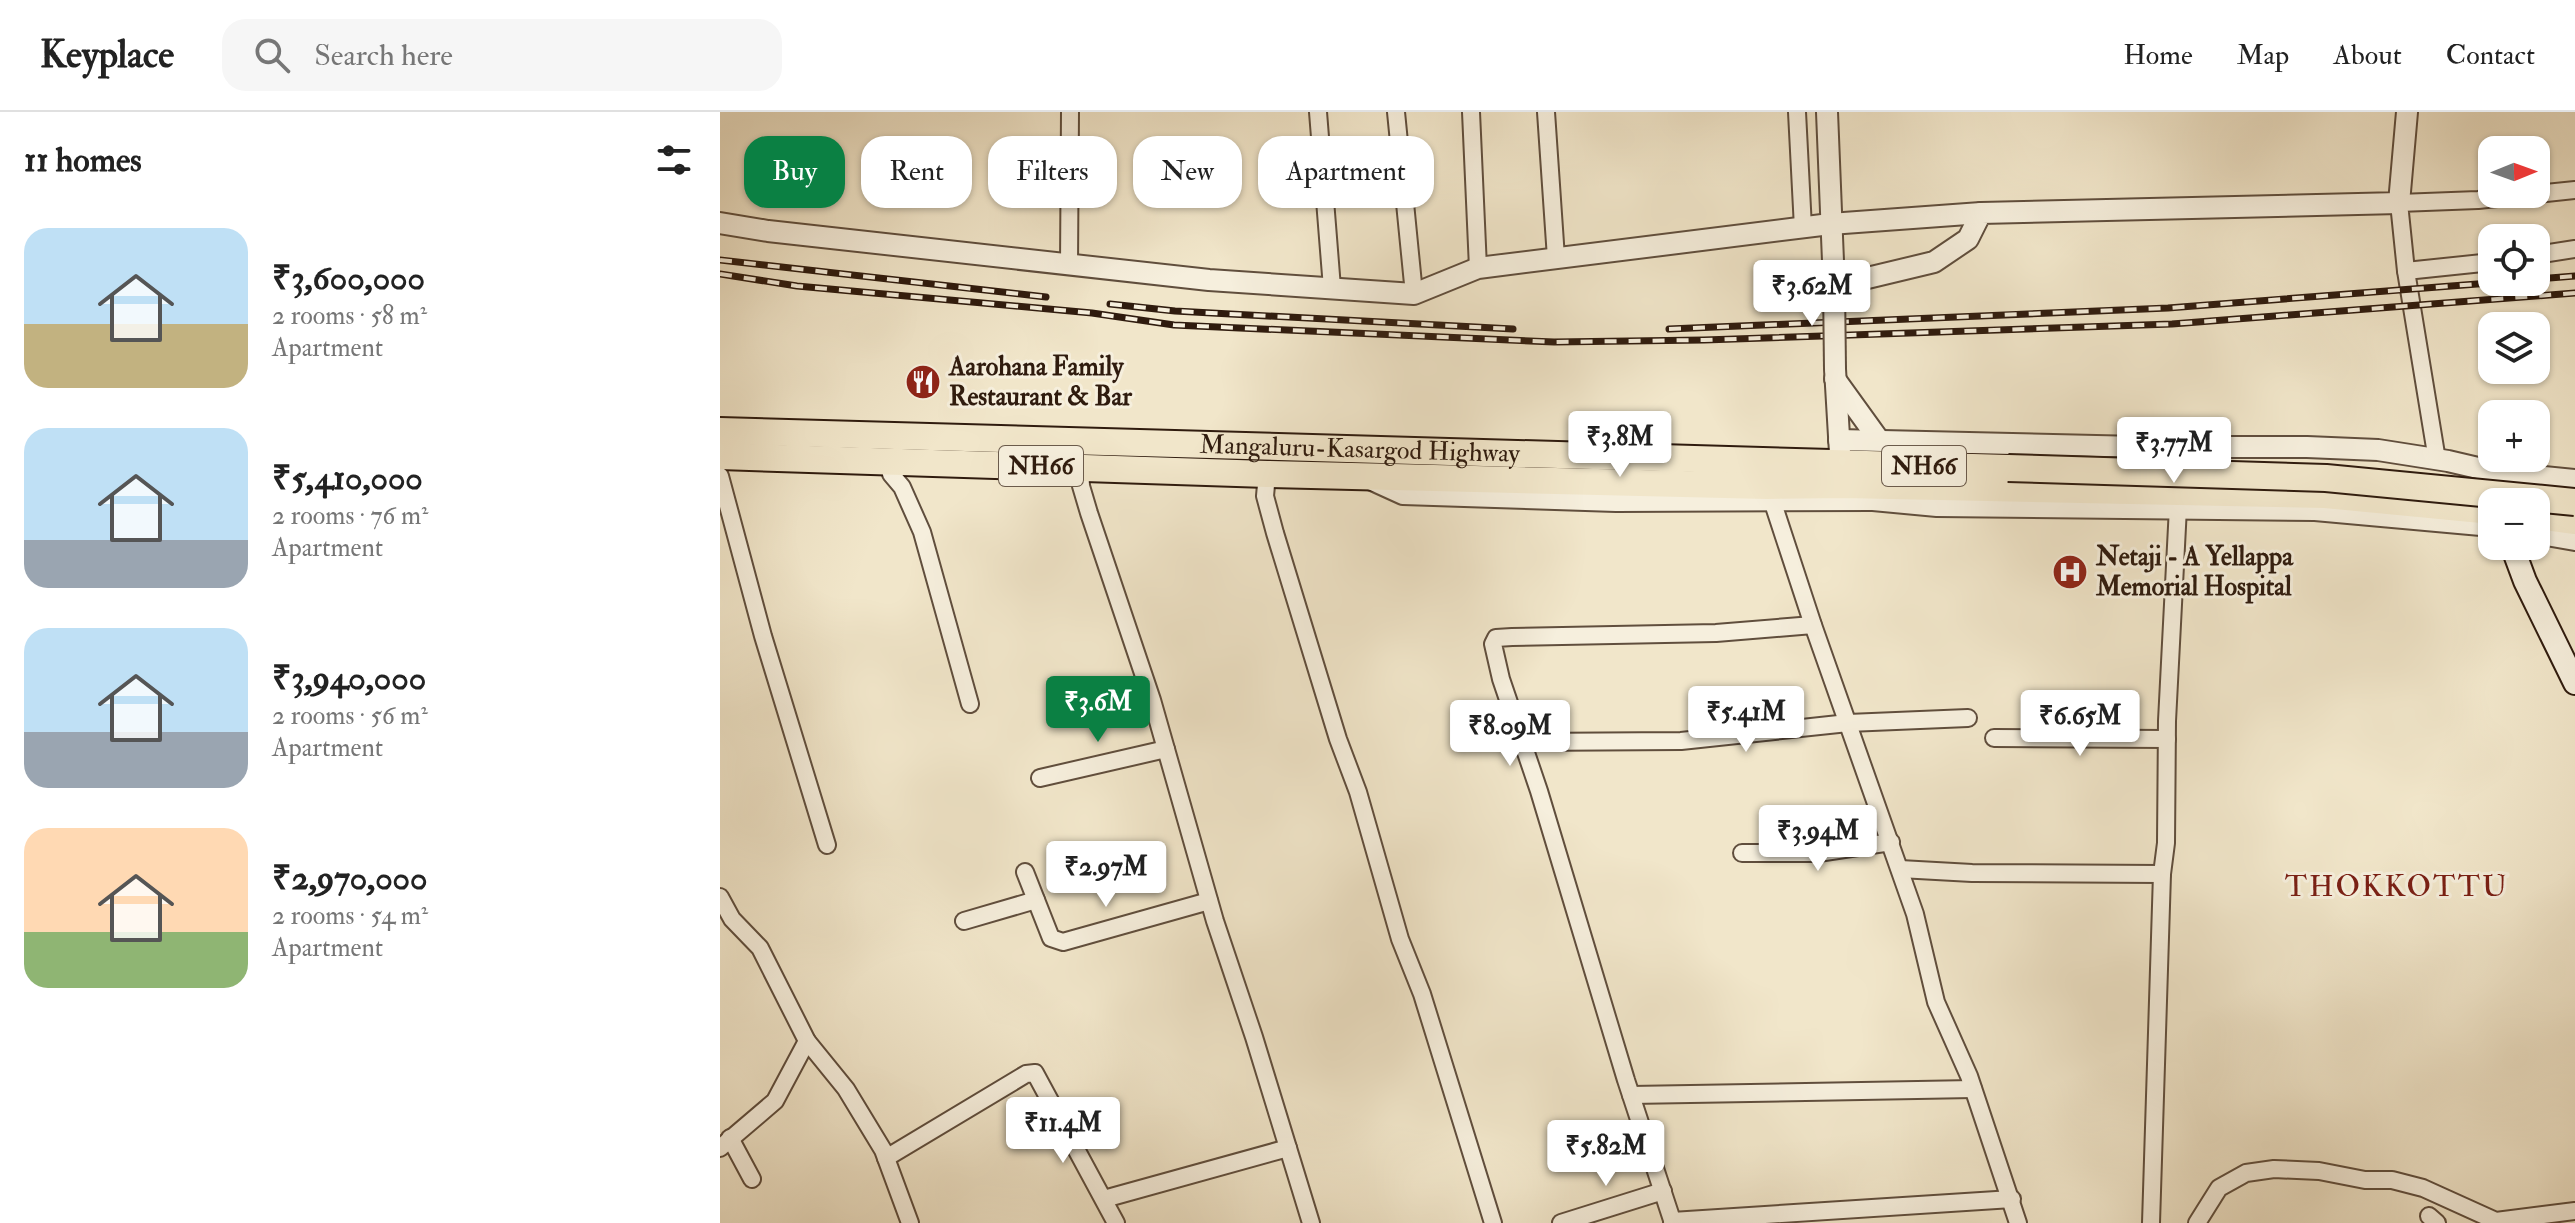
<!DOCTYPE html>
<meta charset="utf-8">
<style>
:root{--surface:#fff;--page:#f6f6f6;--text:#222;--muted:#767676;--line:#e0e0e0;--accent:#0b8043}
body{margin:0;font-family:"IM FELL Double Pica",serif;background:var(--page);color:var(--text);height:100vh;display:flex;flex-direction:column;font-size:30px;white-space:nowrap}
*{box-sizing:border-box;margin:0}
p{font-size:26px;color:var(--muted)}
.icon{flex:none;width:44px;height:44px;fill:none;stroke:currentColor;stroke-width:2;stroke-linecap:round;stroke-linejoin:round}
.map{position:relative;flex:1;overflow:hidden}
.panel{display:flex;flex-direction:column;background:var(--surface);width:720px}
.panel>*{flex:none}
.guide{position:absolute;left:24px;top:24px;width:760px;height:72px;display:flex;gap:16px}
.needle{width:52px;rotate:89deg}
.buttons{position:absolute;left:1758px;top:24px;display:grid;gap:16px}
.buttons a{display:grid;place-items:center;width:72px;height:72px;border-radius:16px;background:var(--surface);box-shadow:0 2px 6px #0004;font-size:40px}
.price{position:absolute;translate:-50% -68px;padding:0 18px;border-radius:8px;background:#fff;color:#222;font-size:26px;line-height:52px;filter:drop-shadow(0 2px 4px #0008)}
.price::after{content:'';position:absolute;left:50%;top:48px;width:24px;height:18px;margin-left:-12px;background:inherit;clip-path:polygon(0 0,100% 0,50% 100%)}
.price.current{background:var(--accent);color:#fff}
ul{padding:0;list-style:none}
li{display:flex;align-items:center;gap:24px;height:200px;padding:0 24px}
li span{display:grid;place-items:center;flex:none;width:224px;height:160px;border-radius:24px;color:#555}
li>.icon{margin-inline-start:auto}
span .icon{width:96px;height:96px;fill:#fffc;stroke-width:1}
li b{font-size:34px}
h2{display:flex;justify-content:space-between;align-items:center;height:96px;padding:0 24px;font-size:34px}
.tag{padding:0 28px;border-radius:24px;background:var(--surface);box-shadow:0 2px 6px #0004;font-size:28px;line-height:72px}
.tag.current{background:var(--accent);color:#fff}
header{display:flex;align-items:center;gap:48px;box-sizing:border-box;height:112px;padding:0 40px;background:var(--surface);border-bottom:2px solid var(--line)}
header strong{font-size:38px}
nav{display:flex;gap:44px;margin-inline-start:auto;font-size:28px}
.search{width:560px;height:72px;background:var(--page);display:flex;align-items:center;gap:20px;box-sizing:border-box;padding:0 28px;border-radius:24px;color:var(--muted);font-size:30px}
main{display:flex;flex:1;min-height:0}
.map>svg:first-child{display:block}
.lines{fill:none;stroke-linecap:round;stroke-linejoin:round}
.minor-casing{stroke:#604e3d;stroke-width:20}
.tertiary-casing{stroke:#604e3d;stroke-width:24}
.secondary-casing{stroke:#2f1b0e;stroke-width:26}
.trunk-casing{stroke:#2f1b0e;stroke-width:30}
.minor{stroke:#f6efdd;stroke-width:16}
.tertiary{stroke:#f6efdd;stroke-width:20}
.secondary{stroke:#f6efdd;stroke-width:22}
.trunk{stroke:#f1e6ca;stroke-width:26}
.rail-casing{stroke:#2f1b0e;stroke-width:7}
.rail{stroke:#f6efdd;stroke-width:4;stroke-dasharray:12;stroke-linecap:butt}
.tertiary-bridge-casing{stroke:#604e3d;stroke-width:24;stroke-linecap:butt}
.trunk-bridge-casing{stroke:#2f1b0e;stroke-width:30;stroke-linecap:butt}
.tertiary-bridge{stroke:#f6efdd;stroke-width:20}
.trunk-bridge{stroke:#f1e6ca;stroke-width:26}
.labels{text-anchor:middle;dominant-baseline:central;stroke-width:6;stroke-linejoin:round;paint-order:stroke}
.shield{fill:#f6efdd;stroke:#6b5b4c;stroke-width:2}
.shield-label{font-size:24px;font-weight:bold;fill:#2f1b0e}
.poi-label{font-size:26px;font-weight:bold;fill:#2f1b0e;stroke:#f6efdd;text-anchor:start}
.street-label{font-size:26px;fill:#2f1b0e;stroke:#f6efdd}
.quarter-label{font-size:30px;letter-spacing:2px;fill:#7a1f14;stroke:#f6efdd}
</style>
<header>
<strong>Keyplace</strong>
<div class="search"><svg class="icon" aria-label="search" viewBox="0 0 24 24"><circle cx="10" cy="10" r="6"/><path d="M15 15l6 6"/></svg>Search here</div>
<nav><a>Home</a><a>Map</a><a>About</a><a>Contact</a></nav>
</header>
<main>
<section class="panel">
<h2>11 homes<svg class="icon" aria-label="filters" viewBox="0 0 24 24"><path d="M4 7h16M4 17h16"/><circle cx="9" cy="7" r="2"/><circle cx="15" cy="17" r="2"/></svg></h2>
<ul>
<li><span style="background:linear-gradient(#bfe0f5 60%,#c2b280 0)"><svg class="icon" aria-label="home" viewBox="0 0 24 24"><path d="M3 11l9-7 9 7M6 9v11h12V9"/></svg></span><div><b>₹3,600,000</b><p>2 rooms · 58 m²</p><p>Apartment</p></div></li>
<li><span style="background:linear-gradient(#bfe0f5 70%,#9aa5b1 0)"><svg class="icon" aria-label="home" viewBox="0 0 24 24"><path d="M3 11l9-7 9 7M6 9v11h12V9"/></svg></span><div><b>₹5,410,000</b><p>2 rooms · 76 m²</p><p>Apartment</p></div></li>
<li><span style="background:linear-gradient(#bfe0f5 65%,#9aa5b1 0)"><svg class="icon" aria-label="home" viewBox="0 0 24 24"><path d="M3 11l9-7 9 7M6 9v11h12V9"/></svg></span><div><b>₹3,940,000</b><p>2 rooms · 56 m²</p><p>Apartment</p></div></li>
<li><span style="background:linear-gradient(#ffd9b3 65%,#8fb573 0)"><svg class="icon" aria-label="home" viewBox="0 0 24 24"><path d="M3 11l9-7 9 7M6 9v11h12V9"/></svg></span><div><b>₹2,970,000</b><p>2 rooms · 54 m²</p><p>Apartment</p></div></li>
</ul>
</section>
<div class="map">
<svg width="1855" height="1111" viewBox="0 0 1855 1111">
<rect width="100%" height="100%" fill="#f1e6ca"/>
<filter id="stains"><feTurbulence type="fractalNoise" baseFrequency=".0025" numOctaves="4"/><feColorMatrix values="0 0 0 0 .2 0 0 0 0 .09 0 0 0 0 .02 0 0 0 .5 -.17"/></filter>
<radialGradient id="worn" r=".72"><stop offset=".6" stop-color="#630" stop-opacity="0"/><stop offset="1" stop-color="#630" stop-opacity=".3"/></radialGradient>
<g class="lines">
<defs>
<g id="minor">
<path d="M598,0L612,176"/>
<path d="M676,0L694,182"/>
<path d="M751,0L758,156"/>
<path d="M826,0L836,146"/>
<path d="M1077,0L1083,116"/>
<path d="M1816,82L1855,78"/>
<path d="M1816,143L1855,137"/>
<path d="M349,153L350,0"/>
<path d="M1686,159L1772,150"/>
<path d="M1717,348L1686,159L1679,91L1758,88L1815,82"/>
<path d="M168,349L171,362L182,375L202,420L250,592"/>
<path d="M360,355L361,374L369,401L432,588L495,809L534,925L591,1111"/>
<path d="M547,362L545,384L555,421L618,627L638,680L680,827L702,882L773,1111"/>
<path d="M0,364L43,524L107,733"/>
<path d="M1049,379L1093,513L1195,802L1216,890L1249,964L1298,1111"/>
<path d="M1274,626L1447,627"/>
<path d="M803,630L961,629L1128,611L1248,606"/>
<path d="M320,666L446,637"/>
<path d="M1022,741H1098L1171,730"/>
<path d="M1180,757L1252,761L1442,762"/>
<path d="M305,760L331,826L343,830L489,789"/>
<path d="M0,785L12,807L40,836L87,929L126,977L163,1038L190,1111"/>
<path d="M244,809L316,788"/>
<path d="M911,983L1253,977"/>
<path d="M10,1026L32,1067"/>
<path d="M0,1036L55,989L87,929"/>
<path d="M166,1046L306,962L315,961L396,1111"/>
<path d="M384,1087L568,1036"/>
<path d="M1709,1104L1717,1111"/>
<path d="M952,1109L1292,1087"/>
<path d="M841,1111L943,1079"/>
<path d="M953,1111L906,968L819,679L781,567L773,532L776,526L792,525L996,521L1093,513"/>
<path d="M1431,1111L1442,762L1446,731L1447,609L1458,395"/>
<path d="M1477,1111L1499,1076L1526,1061L1554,1057L1599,1059L1645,1068H1672L1703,1076L1776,1109L1855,1099"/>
</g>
<g id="tertiary">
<path d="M1107,0L1114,174L1214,150L1248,127L1261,101L1679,91L1687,0"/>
<path d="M0,111L48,119L489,168L694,182L758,156L1110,112L1261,101"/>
<path d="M1115,257L1120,341"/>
<path d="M1115,267L1159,328"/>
<path d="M1119,328L1419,335H1587L1658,338L1728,349L1775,360L1855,368"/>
<path d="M650,367L683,382L896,389L1151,388"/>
<path d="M1125,373L1153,388L1217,394L1595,398L1772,414"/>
<path d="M1816,421L1855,428"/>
</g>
<g id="secondary">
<path d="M1775,360L1781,390"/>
<path d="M1792,434L1805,469L1855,571"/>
</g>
<g id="trunk">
<path id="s1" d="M0,319L1288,356"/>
<path d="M0,344L547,362L1047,374L1125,373L1605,383L1772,399"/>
<path d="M1816,404L1855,409"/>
</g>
</defs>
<!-- minor casing -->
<use href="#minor" class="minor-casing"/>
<!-- tertiary casing -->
<use href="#tertiary" class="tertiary-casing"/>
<!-- secondary casing -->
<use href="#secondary" class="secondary-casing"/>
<!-- trunk casing -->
<use href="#trunk" class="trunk-casing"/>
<!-- minor -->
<use href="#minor" class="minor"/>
<!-- tertiary -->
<use href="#tertiary" class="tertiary"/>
<!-- secondary -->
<use href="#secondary" class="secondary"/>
<!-- trunk -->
<use href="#trunk" class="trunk"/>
<defs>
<g id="rail">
<path d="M0,148L326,185"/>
<path d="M0,162L77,174L372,201L454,213L834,230L984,228L1452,212L1855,181"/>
<path d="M1816,167L1855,164"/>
<path d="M390,192L455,199L793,217"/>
<path d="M949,217L1448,196L1783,170"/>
</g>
</defs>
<!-- rail casing -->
<use href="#rail" class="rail-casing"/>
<!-- rail -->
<use href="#rail" class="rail"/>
<defs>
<path id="tertiary-bridge" d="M1114,174L1115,257"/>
<path id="trunk-bridge" d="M1288,356L1606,366L1855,390"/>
</defs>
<!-- tertiary-bridge casing -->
<use href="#tertiary-bridge" class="tertiary-bridge-casing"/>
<!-- trunk-bridge casing -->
<use href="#trunk-bridge" class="trunk-bridge-casing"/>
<!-- tertiary-bridge -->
<use href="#tertiary-bridge" class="tertiary-bridge"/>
<!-- trunk-bridge -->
<use href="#trunk-bridge" class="trunk-bridge"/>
</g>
<!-- icons -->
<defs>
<symbol id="restaurant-disc" viewBox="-11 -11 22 22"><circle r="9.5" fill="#8f2418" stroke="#f6efdd"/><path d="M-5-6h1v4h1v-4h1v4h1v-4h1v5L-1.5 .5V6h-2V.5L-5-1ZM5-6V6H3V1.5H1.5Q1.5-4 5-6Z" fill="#fff"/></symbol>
<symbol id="hospital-disc" viewBox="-11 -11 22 22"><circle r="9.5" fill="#8f2418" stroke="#f6efdd"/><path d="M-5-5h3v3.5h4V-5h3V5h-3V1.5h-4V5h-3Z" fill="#fff"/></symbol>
</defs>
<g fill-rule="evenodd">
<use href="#restaurant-disc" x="183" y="250" width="40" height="40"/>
<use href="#hospital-disc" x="1330" y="440" width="40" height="40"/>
</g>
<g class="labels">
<!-- shield labels -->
<g class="shield">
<rect x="279" y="334" width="84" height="40" rx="6"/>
<rect x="1162" y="334" width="84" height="40" rx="6"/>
</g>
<g class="shield-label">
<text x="321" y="354">NH66</text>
<text x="1204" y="354">NH66</text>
</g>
<!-- poi labels -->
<g class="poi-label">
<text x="229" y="255">Aarohana Family<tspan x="229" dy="30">Restaurant &amp; Bar</tspan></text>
<text x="1376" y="445">Netaji - A Yellappa<tspan x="1376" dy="30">Memorial Hospital</tspan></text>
</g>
<!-- street labels -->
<g class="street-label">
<text stroke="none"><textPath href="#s1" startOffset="640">Mangaluru-Kasargod Highway</textPath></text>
</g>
<!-- quarter labels -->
<g class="quarter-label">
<text x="1677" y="774">THOKKOTTU</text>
</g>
</g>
<rect width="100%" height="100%" filter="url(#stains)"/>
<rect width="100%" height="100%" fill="url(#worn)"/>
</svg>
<div class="buttons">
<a><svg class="needle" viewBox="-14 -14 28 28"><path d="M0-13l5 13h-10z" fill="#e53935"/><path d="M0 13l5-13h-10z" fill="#767676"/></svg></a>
<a><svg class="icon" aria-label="locate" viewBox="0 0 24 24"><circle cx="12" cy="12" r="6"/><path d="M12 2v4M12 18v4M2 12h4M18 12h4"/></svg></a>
<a><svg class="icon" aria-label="layers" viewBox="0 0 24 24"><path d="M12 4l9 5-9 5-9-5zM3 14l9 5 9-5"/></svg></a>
<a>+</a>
<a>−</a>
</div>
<b class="price" style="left:1092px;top:216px">₹3.62M</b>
<b class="price" style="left:900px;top:367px">₹3.8M</b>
<b class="price" style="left:1454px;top:373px">₹3.77M</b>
<b class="price current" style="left:378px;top:632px">₹3.6M</b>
<b class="price" style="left:1026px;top:642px">₹5.41M</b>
<b class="price" style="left:1360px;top:646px">₹6.65M</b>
<b class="price" style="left:790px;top:656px">₹8.09M</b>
<b class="price" style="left:1098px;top:761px">₹3.94M</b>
<b class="price" style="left:386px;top:797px">₹2.97M</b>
<b class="price" style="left:343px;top:1053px">₹11.4M</b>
<b class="price" style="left:886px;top:1076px">₹5.82M</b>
<div class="guide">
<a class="tag current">Buy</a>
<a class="tag">Rent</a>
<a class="tag">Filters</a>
<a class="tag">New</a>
<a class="tag">Apartment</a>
</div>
</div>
</main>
